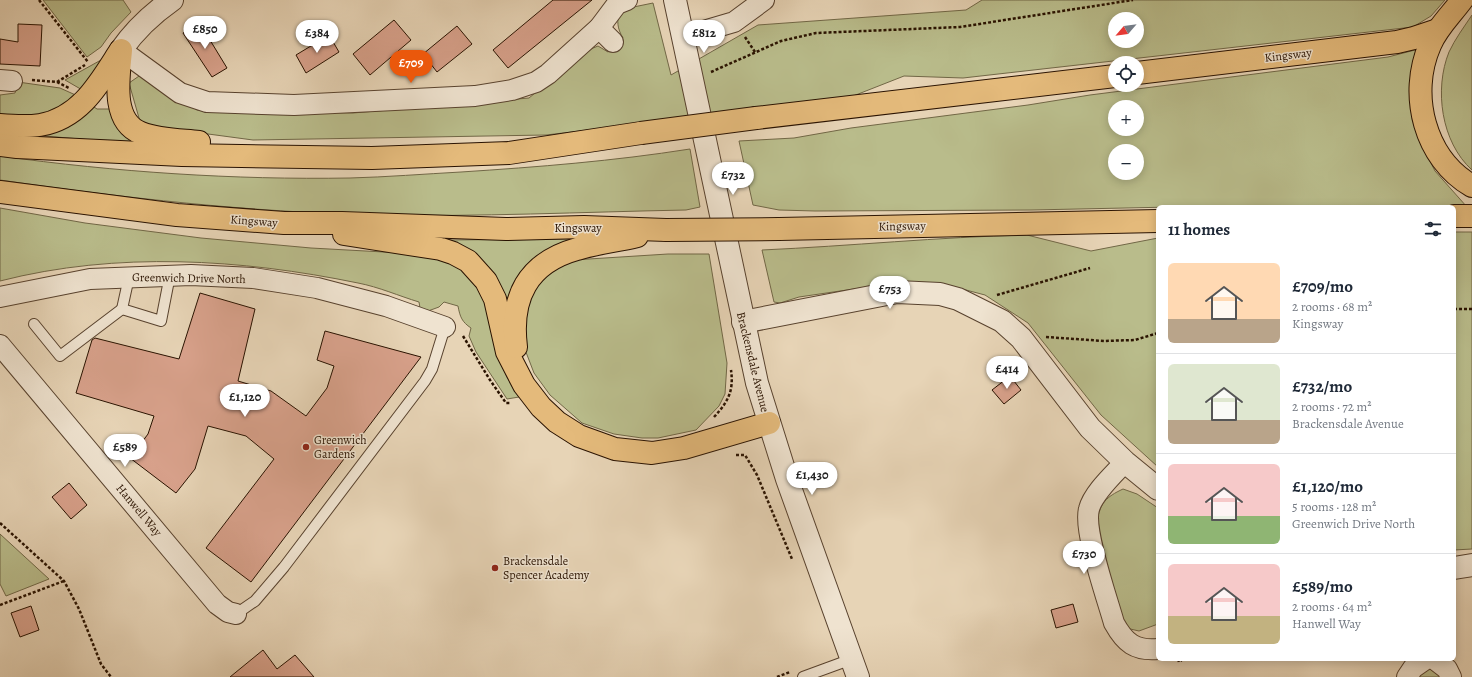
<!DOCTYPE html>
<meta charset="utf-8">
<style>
:root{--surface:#fff;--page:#f2f2f3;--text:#1f2937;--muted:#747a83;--line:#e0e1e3;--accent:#ea580c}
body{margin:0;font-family:Alegreya,serif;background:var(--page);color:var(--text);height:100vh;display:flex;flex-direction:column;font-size:15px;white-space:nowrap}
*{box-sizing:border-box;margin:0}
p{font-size:13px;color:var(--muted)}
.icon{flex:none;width:22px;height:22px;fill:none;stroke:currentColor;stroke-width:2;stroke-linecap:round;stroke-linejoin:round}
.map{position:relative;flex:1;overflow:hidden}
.sheet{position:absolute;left:1156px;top:205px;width:300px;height:456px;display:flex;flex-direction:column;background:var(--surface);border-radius:6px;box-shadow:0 2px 10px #0003}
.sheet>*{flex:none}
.needle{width:26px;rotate:242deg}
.fabs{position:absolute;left:1108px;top:12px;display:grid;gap:8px}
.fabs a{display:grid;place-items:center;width:36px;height:36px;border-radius:50%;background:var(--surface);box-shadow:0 2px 10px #0003;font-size:20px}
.price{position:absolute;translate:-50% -34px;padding:0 9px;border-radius:14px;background:#fff;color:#222;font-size:13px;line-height:26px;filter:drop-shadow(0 1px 2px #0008)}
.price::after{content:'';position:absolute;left:50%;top:24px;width:12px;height:9px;margin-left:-6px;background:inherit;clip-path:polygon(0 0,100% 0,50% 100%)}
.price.active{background:var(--accent);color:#fff}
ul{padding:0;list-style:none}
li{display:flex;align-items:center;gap:12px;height:100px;padding:0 12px}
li+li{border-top:1px solid var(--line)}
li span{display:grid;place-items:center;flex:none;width:112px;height:80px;border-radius:6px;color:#555}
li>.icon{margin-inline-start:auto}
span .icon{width:48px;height:48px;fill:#fffc;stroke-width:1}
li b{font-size:17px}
h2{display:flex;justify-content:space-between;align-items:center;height:48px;padding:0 12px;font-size:17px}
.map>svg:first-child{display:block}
.green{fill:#b9bc8b;stroke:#716746;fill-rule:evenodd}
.building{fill:#d8a18b;stroke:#291200}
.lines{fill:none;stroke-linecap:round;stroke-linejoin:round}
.service-casing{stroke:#58422e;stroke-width:12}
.minor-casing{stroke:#58422e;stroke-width:22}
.tertiary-casing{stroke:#58422e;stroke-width:24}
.trunk-casing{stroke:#291200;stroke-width:24}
.path{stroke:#291200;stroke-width:2.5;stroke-dasharray:3 2;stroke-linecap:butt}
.service{stroke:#efe3d0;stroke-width:10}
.minor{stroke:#efe3d0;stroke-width:20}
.tertiary{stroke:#efe3d0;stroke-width:22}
.trunk{stroke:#e4ba7b;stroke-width:22}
.trunk-bridge-casing{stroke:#291200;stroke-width:24;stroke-linecap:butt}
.trunk-bridge{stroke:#e4ba7b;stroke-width:22}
.poi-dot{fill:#8f2418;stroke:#efe3d0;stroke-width:1.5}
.labels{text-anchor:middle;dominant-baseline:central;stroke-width:3;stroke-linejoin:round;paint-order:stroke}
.street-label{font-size:12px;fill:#291200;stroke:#efe3d0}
.poi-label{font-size:12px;fill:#291200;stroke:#efe3d0;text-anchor:start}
</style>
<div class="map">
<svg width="1472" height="677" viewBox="0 0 1472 677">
<rect width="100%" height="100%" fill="#e7d4b6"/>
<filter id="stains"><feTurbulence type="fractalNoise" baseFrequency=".005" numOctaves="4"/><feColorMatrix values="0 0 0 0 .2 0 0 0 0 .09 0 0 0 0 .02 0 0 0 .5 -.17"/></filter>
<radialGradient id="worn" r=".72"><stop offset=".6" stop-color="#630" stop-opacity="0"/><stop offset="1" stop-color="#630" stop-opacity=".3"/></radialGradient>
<!-- green -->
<g class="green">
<path d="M43,0H123L131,12L111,33L101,47L87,57Z"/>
<path d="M982,0H1445L1431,16L1413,27L963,78L904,76L843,100L546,135L253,140L141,125L129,83L142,74L197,110L353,113L529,98L586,51L598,46L608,52L623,38C617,28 617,22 619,10L653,3L671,75L758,25L966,10ZM1115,19H1137V41H1115Z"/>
<path d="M1472,15V170C1441,142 1434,89 1449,52C1455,39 1464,27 1472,15Z"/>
<path d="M1415,50L1418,53L1419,139L1435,171L1467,207H1172L1031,210L815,211L779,210L753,205L739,141L794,138L851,128L1028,105L1090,95L1388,57ZM1115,107H1137V129H1115ZM1115,151H1137V173H1115Z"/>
<path d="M101,60L84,91L65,80Z"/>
<path d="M18,82L60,88L80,97L57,113L0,118V95L15,93Z"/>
<path d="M91,105L97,109H111L139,144L33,135Z"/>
<path d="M690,149L700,207L686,210C582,212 479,217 375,215C249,212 124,198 0,180V156C116,172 234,180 350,178C387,177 424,174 461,172C538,167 614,161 690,149Z"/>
<path d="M0,208L85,223L201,238L311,248L420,254L446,257L480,282L498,355L507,377L519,397L507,399L476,352L469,336L471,328C462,322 460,317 458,306L444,302L439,307L428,311L420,308L419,302C399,296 379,287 358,283C241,259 117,251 0,281Z"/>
<path d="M1454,232H1472V549L1454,550Z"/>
<path d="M1027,235L1091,251L1158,238V467L1101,415L1028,323L985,295L947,285L888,284L799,297L780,303L774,302L762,250C851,246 938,237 1027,235Z"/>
<path d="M570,239L569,244L509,305L445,240Z"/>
<path d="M668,254H709L727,363L725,394L719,406L696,430L658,438H642L614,434L582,423L550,395L534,373L524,347L522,311L545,273L573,260Z"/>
<path d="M1123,489L1137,494L1158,508V624L1139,631L1126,628L1118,613L1097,522C1100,503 1106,497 1123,489Z"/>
<path d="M0,534L49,579L6,596L0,584Z"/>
<path d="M1431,668L1443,677H1418L1422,671Z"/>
</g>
<!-- building -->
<g class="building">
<path d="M553,0H592L508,68L493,50Z"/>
<path d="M394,20L411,40L370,75L353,54Z"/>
<path d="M199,22L227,68L212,77L183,33Z"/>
<path d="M18,24L42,25L40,66L0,64V39L18,42Z"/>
<path d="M457,26L472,44L437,72L423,54Z"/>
<path d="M329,35L339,52L306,73L296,55Z"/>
<path d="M200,293L255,309L238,381L271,391L306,416L327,388L334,366L317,360L325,331L421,357L251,582L206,548L274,459L246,436L208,426L195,469L176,493L130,458L148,434L154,416L76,393L92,340L95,338L179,359Z"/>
<path d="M1010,376L1021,390L1004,404L992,390Z"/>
<path d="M69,483L87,505L71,519L52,497Z"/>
<path d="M1073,604L1078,622L1056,628L1051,610Z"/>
<path d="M31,606L39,630L20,637L11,613Z"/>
<path d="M263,650L277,669L295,655L314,677H230Z"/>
</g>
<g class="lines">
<defs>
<g id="service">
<path d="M129,277L122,309L161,321L170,275"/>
<path d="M34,324L60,356L122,309"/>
<path d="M236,614L255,601L284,567L425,381L432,369L445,327"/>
<path d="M803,677L852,659"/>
</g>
<g id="minor">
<path d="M599,28L613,42"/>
<path d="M683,37L734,22L764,0"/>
<path d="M121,50L180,93L207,102L294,105L475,96L512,90L536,82L548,74L599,28L617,4L627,0"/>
<path d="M0,80L12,81"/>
<path d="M0,297L90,279L191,275L253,278L317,288L386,306L445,327"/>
<path d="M0,345L217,604L228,612L236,614"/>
<path d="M1125,462C1114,474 1093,493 1089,509C1083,530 1107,598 1114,623C1125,643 1135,651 1158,649"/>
<path d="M1434,659L1447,669L1451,677"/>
<path d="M1407,677L1413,668L1426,659"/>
</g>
<g id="tertiary">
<path d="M675,0L757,383L787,479L858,677"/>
<path d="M121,50C135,30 152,14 172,0"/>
<path d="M743,322L897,292L940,294L958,299L1002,321L1021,338L1090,428L1125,462L1158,489"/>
<path d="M1454,568L1472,565"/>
</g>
<g id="trunk">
<path d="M1462,0C1451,15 1437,28 1430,45C1408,95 1425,159 1472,186"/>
<path d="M121,50C119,75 110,121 141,133C159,140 180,140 199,142"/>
<path d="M1137,73L1397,42L1414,38L1438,30"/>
<path d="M756,118L1115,76"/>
<path d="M0,125C13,126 27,127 40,125C81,118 100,82 120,51"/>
<path d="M0,145L17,147L182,155L372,158L509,153L641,133"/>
<path d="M0,192L177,215L284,223H342L506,229L584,227L666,230"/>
<path d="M1454,216H1472"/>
<path d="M779,229L1158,221"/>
<path d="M344,234L441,249L453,253L468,261L486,281L495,299L507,352L524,385L541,407L557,422L579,436L615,449L652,453L684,448L769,423"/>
<path d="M516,347C510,298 527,263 577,249C596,243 617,241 637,236"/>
</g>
</defs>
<!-- service casing -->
<use href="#service" class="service-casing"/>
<!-- minor casing -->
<use href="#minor" class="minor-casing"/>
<!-- tertiary casing -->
<use href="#tertiary" class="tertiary-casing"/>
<!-- trunk casing -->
<use href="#trunk" class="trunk-casing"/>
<!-- path -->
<g class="path">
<path d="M39,0L88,62"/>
<path d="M745,37L755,52"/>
<path d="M711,72L781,41L816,33L960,27L1133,0"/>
<path d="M32,80L57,82L69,88"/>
<path d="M57,82L85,65"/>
<path d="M997,295L1090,268"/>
<path d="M1454,309H1472"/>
<path d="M463,336L490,380L506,403H511"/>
<path d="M1046,337L1104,341L1135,340L1158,333"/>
<path d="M714,417C728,402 734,391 731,370"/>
<path d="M736,455H745L757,475L792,559"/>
<path d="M0,523L64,581L79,609L101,664L111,677"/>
<path d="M0,605L64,581"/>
<path d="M1178,659L1179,662L1183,659"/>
<path d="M777,677L790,672"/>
</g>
<!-- service -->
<use href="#service" class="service"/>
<!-- minor -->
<use href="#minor" class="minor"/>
<!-- tertiary -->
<use href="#tertiary" class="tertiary"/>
<!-- trunk -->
<use href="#trunk" class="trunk"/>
<defs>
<g id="trunk-bridge">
<path d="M641,133L756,118"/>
<path d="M666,230L779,229"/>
</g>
</defs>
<!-- trunk-bridge casing -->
<use href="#trunk-bridge" class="trunk-bridge-casing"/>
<!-- trunk-bridge -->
<use href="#trunk-bridge" class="trunk-bridge"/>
</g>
<!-- markers -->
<g class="poi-dot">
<circle cx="306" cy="447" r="4"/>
<circle cx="495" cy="568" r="4"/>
</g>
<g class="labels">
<!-- street labels -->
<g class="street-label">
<text transform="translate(1288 55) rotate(-7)">Kingsway</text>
<text transform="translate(254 221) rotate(4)">Kingsway</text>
<text transform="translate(902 226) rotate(-1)">Kingsway</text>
<text x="578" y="228">Kingsway</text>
<text transform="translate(189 278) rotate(1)">Greenwich Drive North</text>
<text transform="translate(753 362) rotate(76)">Brackensdale Avenue</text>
<text transform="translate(139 510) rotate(50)">Hanwell Way</text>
</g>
<!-- poi labels -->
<g class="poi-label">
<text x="314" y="440">Greenwich<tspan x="314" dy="14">Gardens</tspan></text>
<text x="503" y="561">Brackensdale<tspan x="503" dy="14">Spencer Academy</tspan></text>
</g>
</g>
<rect width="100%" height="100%" filter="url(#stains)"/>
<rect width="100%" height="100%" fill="url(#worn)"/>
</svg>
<div class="fabs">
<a><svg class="needle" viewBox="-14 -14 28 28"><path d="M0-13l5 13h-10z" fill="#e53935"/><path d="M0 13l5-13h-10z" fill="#747a83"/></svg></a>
<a><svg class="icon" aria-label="locate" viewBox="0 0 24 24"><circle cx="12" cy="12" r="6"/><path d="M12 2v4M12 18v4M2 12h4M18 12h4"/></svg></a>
<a>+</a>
<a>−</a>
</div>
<b class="price" style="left:205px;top:50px">£850</b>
<b class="price" style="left:317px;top:54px">£384</b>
<b class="price" style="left:704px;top:54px">£812</b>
<b class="price active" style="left:411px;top:84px">£709</b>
<b class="price" style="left:733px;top:196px">£732</b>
<b class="price" style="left:890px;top:310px">£753</b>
<b class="price" style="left:1007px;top:390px">£414</b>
<b class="price" style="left:245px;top:418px">£1,120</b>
<b class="price" style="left:125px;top:468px">£589</b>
<b class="price" style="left:812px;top:496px">£1,430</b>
<b class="price" style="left:1084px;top:575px">£730</b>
<section class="sheet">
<h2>11 homes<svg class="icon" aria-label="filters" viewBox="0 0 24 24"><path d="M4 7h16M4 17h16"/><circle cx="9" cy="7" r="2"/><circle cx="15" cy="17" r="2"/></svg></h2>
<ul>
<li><span style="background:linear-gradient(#ffd9b3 70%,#b9a48a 0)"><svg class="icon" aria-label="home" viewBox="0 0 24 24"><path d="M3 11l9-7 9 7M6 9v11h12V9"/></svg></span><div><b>£709/mo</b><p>2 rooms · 68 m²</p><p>Kingsway</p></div></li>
<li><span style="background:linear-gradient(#dfe7d0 70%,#b9a48a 0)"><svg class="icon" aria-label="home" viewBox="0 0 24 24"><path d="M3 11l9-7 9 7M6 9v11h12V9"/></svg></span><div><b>£732/mo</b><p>2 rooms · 72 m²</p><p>Brackensdale Avenue</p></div></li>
<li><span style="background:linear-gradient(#f6c9c9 65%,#8fb573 0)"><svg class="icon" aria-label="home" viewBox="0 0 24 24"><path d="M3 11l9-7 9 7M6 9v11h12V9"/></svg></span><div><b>£1,120/mo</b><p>5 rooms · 128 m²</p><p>Greenwich Drive North</p></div></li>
<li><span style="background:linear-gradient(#f6c9c9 65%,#c2b280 0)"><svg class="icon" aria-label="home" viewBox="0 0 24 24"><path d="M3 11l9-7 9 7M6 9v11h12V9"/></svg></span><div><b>£589/mo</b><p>2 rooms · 64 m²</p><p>Hanwell Way</p></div></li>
</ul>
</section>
</div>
